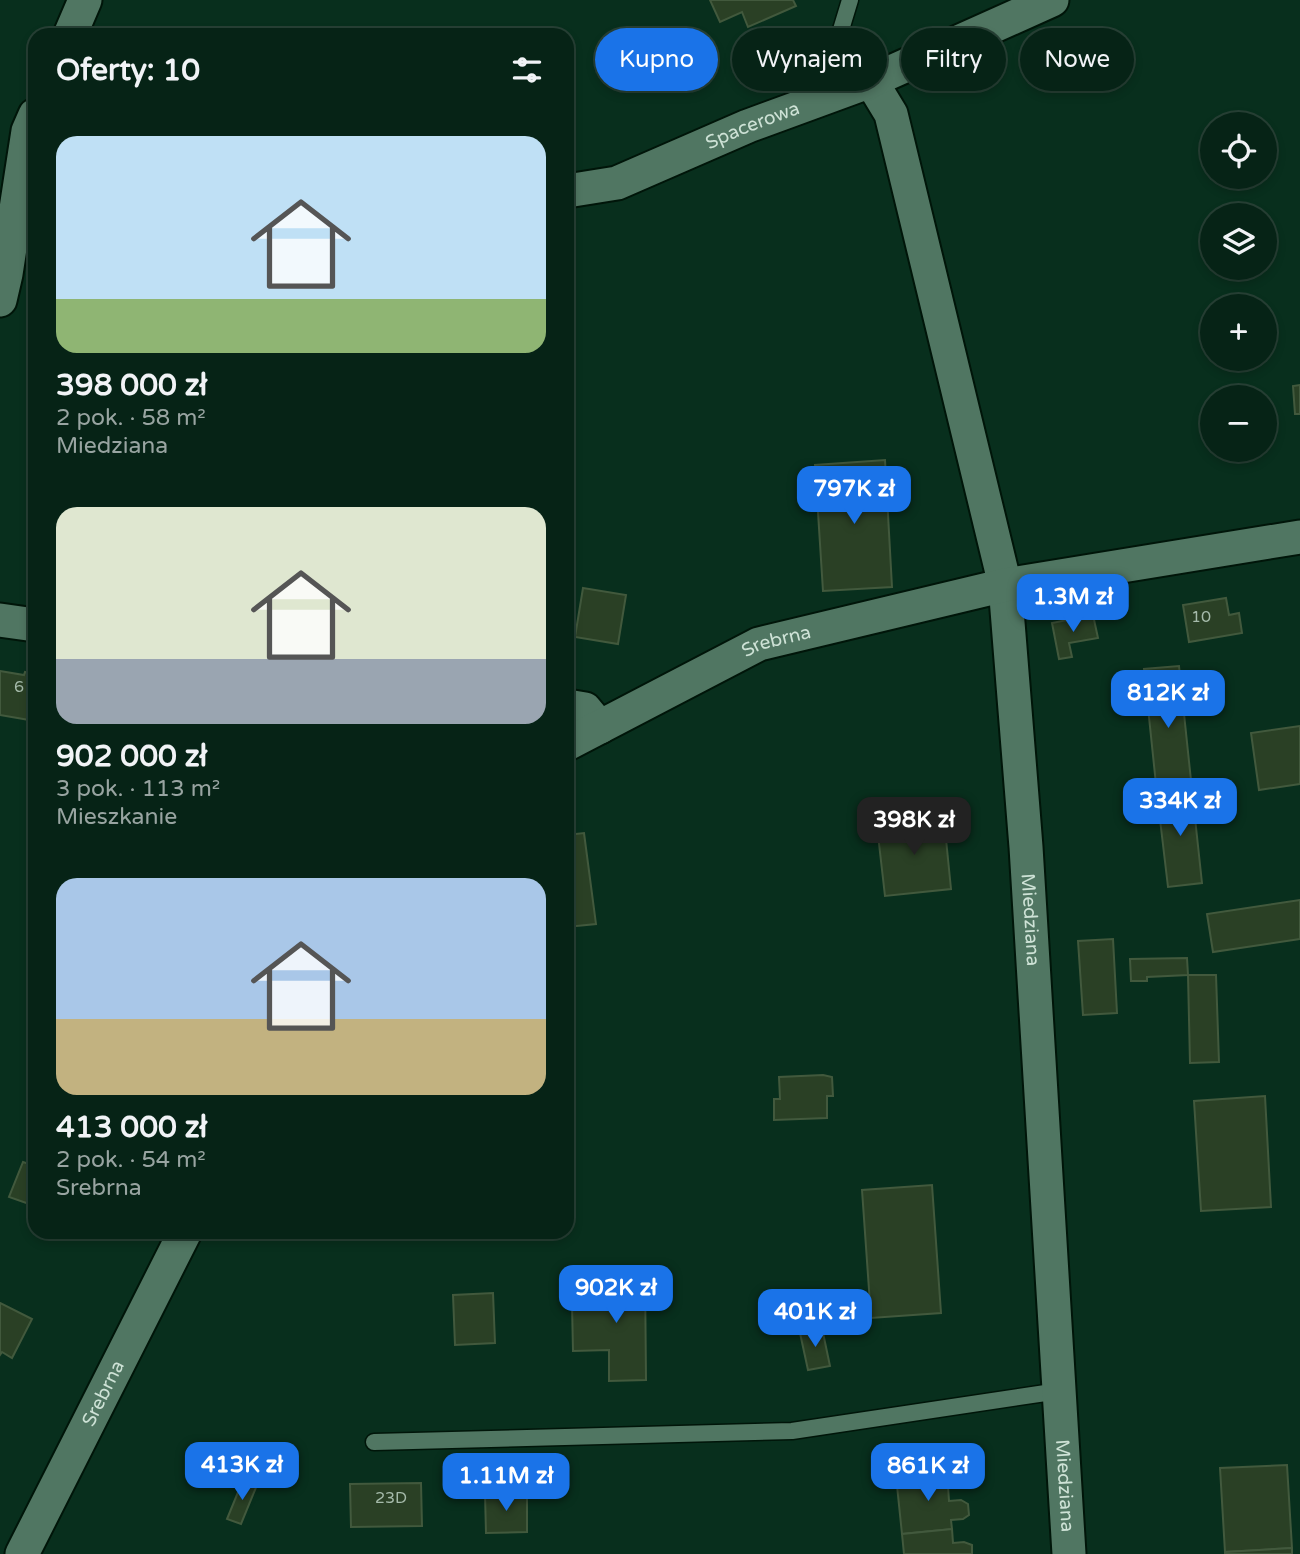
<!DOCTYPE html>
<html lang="pl">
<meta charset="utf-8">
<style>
:root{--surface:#062316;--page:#142f23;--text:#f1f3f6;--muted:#98a4a1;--line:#274035;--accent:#1a73e8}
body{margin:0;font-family:"Varela Round",sans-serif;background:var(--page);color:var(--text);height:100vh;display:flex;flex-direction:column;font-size:26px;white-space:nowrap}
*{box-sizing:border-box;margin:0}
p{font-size:23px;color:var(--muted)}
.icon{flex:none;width:38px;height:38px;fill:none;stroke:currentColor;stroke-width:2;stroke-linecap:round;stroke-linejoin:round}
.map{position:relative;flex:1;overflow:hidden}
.panel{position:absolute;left:28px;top:28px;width:546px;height:1211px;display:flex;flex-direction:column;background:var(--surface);border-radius:21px;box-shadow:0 4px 10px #0003,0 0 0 2px var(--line)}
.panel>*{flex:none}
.guide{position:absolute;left:595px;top:28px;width:598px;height:63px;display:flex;gap:14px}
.controls{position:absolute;left:1200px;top:112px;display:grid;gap:14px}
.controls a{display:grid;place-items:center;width:77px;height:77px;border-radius:50%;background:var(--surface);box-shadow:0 4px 10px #0003,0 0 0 2px var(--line);font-size:35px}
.price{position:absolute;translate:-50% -60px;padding:0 16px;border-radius:14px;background:var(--accent);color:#fff;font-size:23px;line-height:46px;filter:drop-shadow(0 2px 4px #0008)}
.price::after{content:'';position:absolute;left:50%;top:42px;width:21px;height:16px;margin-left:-10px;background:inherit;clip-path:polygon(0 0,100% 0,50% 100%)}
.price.selected{background:#222;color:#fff}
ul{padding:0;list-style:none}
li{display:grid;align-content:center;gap:14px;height:371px;padding:0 28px}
li span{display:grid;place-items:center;height:217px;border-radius:21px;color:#555}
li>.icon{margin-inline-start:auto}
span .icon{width:126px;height:126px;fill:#fffc;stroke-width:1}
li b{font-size:30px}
h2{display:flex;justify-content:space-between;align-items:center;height:84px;padding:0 28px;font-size:30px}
.pill{padding:0 24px;border-radius:32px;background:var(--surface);box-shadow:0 4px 10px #0003,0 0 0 2px var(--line);font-size:24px;line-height:63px}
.pill.selected{background:var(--accent);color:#fff}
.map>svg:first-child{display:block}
.building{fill:#2a4025;stroke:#42593d;stroke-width:2}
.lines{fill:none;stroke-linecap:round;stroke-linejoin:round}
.lane-casing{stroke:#001509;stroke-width:19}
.street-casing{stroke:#001509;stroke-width:37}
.lane{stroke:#507662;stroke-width:16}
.street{stroke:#507662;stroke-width:33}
.labels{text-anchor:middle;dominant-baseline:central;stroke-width:5;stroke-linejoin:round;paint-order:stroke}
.number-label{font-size:16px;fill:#a5baaa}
.street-label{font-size:19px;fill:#cee2d6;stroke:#002514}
</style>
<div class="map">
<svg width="1300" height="1554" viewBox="0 0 1300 1554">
<rect width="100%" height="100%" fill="#082f1d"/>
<!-- building -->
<g class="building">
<path d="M710,0H793L796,6L748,27L742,12L720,22Z"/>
<path d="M1300,385V414H1295L1293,386Z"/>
<path d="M885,460L892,587L823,591L815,465Z"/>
<path d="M583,588L626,595L618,644L575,637Z"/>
<path d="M1226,598L1229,615L1239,613L1242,633L1189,642L1183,605Z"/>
<path d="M1093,615L1098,638L1069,643L1072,657L1059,659L1052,623Z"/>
<path d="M1179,666L1192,790L1157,794L1144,669Z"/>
<path d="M0,671L24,675L25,672L35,674V721L0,715Z"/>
<path d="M1300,726V784L1259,790L1251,733Z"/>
<path d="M1192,790L1202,883L1168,887L1157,794Z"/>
<path d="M944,819L951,889L885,896L877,826Z"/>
<path d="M584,833L596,924L567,927V835Z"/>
<path d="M1300,900V939L1213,952L1207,914Z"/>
<path d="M1113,939L1117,1013L1083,1015L1078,941Z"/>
<path d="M1187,958L1188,975L1147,977V981H1131L1130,959Z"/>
<path d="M1188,975H1216L1219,1062L1190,1063Z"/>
<path d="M823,1075L832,1077L833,1096H827V1118L774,1120V1099H780L779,1077Z"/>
<path d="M1265,1096L1271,1207L1201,1211L1194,1101Z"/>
<path d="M23,1162L35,1166V1206L9,1197Z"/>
<path d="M932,1185L941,1313L871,1318L862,1190Z"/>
<path d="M601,1272H645L646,1380L609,1381V1350L573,1351L572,1304H601Z"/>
<path d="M493,1293L495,1343L455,1345L453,1295Z"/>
<path d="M0,1303L32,1319L12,1358L2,1352L0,1355Z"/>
<path d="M822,1328L830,1366L808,1370L800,1333Z"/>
<path d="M1287,1465L1292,1548L1225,1552L1220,1468Z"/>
<path d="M947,1471L949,1501L961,1500L968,1504L969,1515L963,1519L951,1520L952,1529L902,1534L896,1476Z"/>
<path d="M243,1480L257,1485L241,1524L227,1519Z"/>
<path d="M421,1483L422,1526L351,1527L350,1484Z"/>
<path d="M527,1493V1532L486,1533L485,1494Z"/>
<path d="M952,1529L953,1543L964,1542L972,1545V1554H904L902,1534Z"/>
<path d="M1292,1548V1554H1225V1552Z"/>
</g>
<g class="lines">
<defs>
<g id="lane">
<path d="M850,0L840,33L871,81"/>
<path d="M374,1442L792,1431L1059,1391"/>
</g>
<g id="street">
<path d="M70,35L85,0"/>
<path id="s1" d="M871,81L891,114L1005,585L1026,847L1069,1554"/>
<path id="s2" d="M567,191L617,183L748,126L871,81L1052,0"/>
<path d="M0,300L6,274L28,131L35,115"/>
<path d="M0,620L35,625"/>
<path d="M567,706L585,709L600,727"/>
<path id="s3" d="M567,744L759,644L1005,585L1300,537"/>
<path id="s4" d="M22,1554L185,1232"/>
</g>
</defs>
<!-- lane casing -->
<use href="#lane" class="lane-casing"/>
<!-- street casing -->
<use href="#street" class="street-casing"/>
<!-- lane -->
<use href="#lane" class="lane"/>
<!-- street -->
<use href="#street" class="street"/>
</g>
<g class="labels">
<!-- number labels -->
<g class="number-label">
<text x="1201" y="617">10</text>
<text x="19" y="687">6</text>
<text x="391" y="1498">23D</text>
</g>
<!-- street labels -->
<g class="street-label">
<text stroke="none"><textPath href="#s2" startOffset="198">Spacerowa</textPath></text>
<text stroke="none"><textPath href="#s3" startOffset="234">Srebrna</textPath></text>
<text stroke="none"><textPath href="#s1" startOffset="859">Miedziana</textPath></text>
<text stroke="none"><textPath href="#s4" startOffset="180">Srebrna</textPath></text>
<text stroke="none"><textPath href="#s1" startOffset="1426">Miedziana</textPath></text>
</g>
</g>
</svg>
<div class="controls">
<a><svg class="icon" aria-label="locate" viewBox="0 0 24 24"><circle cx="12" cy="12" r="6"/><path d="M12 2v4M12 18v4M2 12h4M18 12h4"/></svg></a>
<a><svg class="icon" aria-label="layers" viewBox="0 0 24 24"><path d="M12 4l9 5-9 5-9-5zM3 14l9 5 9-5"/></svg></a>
<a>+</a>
<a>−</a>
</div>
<b class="price" style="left:854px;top:526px">797K zł</b>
<b class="price" style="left:1073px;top:634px">1.3M zł</b>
<b class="price" style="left:1168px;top:730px">812K zł</b>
<b class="price" style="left:1180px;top:838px">334K zł</b>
<b class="price selected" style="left:914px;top:857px">398K zł</b>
<b class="price" style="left:616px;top:1325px">902K zł</b>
<b class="price" style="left:815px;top:1349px">401K zł</b>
<b class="price" style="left:242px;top:1502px">413K zł</b>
<b class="price" style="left:928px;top:1503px">861K zł</b>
<b class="price" style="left:506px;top:1513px">1.11M zł</b>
<div class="guide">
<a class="pill selected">Kupno</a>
<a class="pill">Wynajem</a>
<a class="pill">Filtry</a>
<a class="pill">Nowe</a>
</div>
<section class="panel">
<h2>Oferty: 10<svg class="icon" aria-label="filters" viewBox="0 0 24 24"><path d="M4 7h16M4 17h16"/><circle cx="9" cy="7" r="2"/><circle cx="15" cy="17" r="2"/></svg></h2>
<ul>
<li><span style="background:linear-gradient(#bfe0f5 75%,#8fb573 0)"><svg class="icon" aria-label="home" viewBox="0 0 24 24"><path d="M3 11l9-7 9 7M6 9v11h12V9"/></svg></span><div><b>398 000 zł</b><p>2 pok. · 58 m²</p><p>Miedziana</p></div></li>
<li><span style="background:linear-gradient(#dfe7d0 70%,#9aa5b1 0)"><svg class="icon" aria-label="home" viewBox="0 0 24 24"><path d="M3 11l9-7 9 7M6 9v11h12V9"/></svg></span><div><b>902 000 zł</b><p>3 pok. · 113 m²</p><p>Mieszkanie</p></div></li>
<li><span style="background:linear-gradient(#a9c7e8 65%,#c2b280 0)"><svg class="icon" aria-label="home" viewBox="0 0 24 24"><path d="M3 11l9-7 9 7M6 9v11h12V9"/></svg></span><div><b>413 000 zł</b><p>2 pok. · 54 m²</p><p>Srebrna</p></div></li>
</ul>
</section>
</div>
